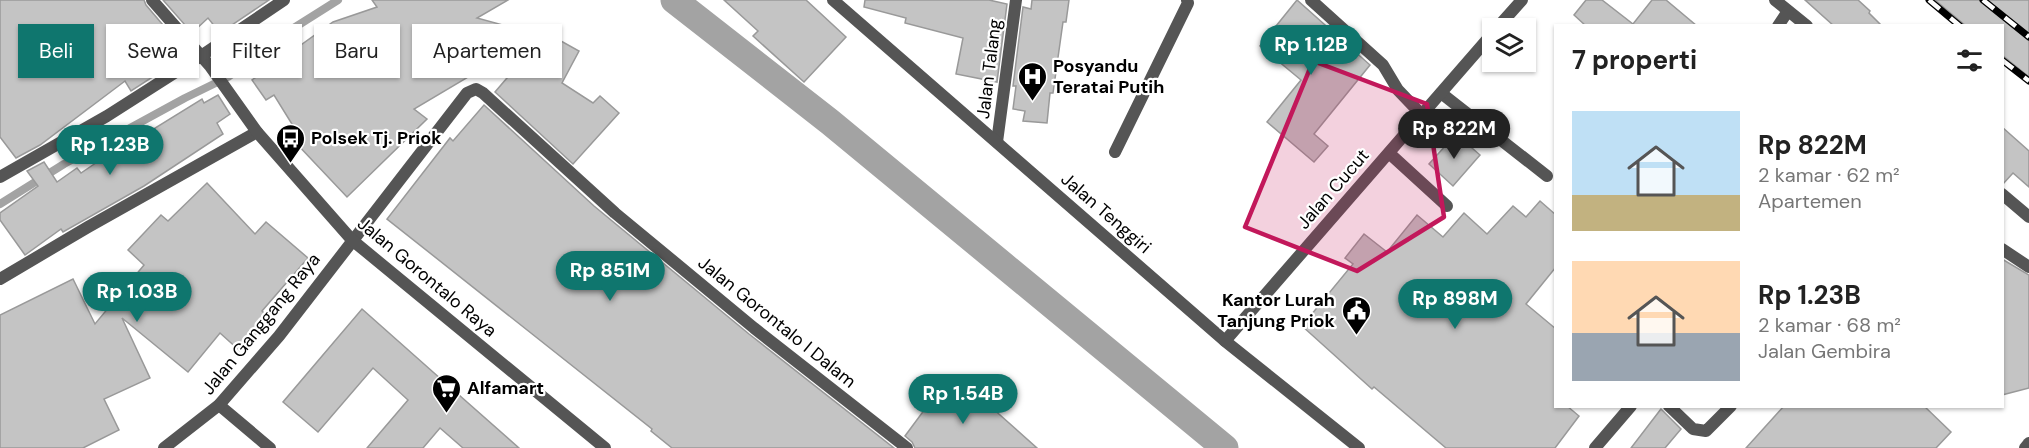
<!DOCTYPE html>
<html lang="id">
<meta charset="utf-8">
<style>
:root{--surface:#fff;--page:#f2f2f2;--text:#222;--muted:#767676;--accent:#0f766e}
body{margin:0;font-family:"DM Sans",sans-serif;background:var(--page);color:var(--text);height:100vh;display:flex;flex-direction:column;font-size:22px;white-space:nowrap}
*{box-sizing:border-box;margin:0}
p{font-size:20px;color:var(--muted)}
.icon{flex:none;width:33px;height:33px;fill:none;stroke:currentColor;stroke-width:2;stroke-linecap:round;stroke-linejoin:round}
.map{position:relative;flex:1;overflow:hidden}
.panel{position:absolute;left:1554px;top:24px;width:450px;height:384px;display:flex;flex-direction:column;background:var(--surface);border-radius:0px;box-shadow:0 2px 4px #0004}
.panel>*{flex:none}
.guide{position:absolute;left:18px;top:24px;width:570px;height:54px;display:flex;gap:12px}
.controls{position:absolute;left:1482px;top:18px;display:grid;gap:12px}
.controls a{display:grid;place-items:center;width:54px;height:54px;border-radius:0px;background:var(--surface);box-shadow:0 2px 4px #0004;font-size:30px}
.price{position:absolute;translate:-50% -51px;padding:0 14px;border-radius:21px;background:var(--accent);color:#fff;font-size:20px;line-height:39px;filter:drop-shadow(0 2px 3px #0008)}
.price::after{content:'';position:absolute;left:50%;top:36px;width:18px;height:14px;margin-left:-9px;background:inherit;clip-path:polygon(0 0,100% 0,50% 100%)}
.price.current{background:#222;color:#fff}
ul{padding:0;list-style:none}
li{display:flex;align-items:center;gap:18px;height:150px;padding:0 18px}
li span{display:grid;place-items:center;flex:none;width:168px;height:120px;border-radius:0px;color:#555}
li>.icon{margin-inline-start:auto}
span .icon{width:72px;height:72px;fill:#fffc;stroke-width:1}
li b{font-size:26px}
h2{display:flex;justify-content:space-between;align-items:center;height:72px;padding:0 18px;font-size:26px}
.tag{padding:0 21px;border-radius:0px;background:var(--surface);box-shadow:0 2px 4px #0004;font-size:21px;line-height:54px}
.tag.current{background:var(--accent);color:#fff}
.map>svg:first-child{display:block}
.lines{fill:none;stroke-linecap:round;stroke-linejoin:round}
.stream{stroke:#a3a3a3;stroke-width:8}
.canal{stroke:#a3a3a3;stroke-width:27}
.building{fill:#c4c4c4;stroke:#999;stroke-width:1.5}
.service{stroke:#555;stroke-width:12}
.minor{stroke:#555;stroke-width:12}
.tertiary{stroke:#555;stroke-width:12}
.rail-casing{stroke:#000;stroke-width:7}
.rail{stroke:#fff;stroke-width:4.5;stroke-dasharray:14;stroke-linecap:butt}
.marked{fill:#c2185b;fill-opacity:0.2;stroke:#c2185b;stroke-width:4.5;stroke-linejoin:round}
.labels{text-anchor:middle;dominant-baseline:central;stroke-width:4.5;stroke-linejoin:round;paint-order:stroke}
.poi-label{font-size:18px;font-weight:bold;fill:#000;stroke:#fff;text-anchor:start}
.street-label{font-size:18px;fill:#000;stroke:#fff}
</style>
<div class="map">
<svg width="2029" height="448" viewBox="0 0 2029 448">
<rect width="100%" height="100%" fill="#fff"/>
<g class="lines">
<!-- stream -->
<path class="stream" d="M0,204L64,164L185,98L228,77L289,31L338,0"/>
<!-- canal -->
<path class="canal" d="M674,0L830,122L1225,448"/>
</g>
<!-- building -->
<g class="building">
<path d="M0,0H144L146,5L180,45L173,52L179,60L131,91L125,81L40,145L16,158L0,137Z"/>
<path d="M163,0H269L220,33L208,18L192,33Z"/>
<path d="M372,0H508L477,18L539,35L414,109L427,119L347,197L295,142L300,137L274,95L266,100L252,80L333,22L377,7Z"/>
<path d="M724,0H806L846,37L804,82L753,36L758,31Z"/>
<path d="M865,0H989L1007,4L997,82L956,74L963,38L905,23L906,18L864,7Z"/>
<path d="M1032,0H1069L1066,22H1063L1053,93H1050L1047,123L1023,121L1025,111L1013,109L1016,86H1013L1023,7L1031,9Z"/>
<path d="M1297,0L1370,65L1314,134L1328,146L1314,162L1267,122L1301,80L1260,46Z"/>
<path d="M1586,0H1602L1633,24L1652,0H1666L1697,26H1586L1574,15Z"/>
<path d="M1805,0H1858L1870,11L1869,13L1882,26H1834Z"/>
<path d="M1935,0H2029V77L2002,55V26H1966Z"/>
<path d="M543,36L561,41L579,51L562,83L593,103L600,96L619,113L573,164L495,92Z"/>
<path d="M218,95L230,114L217,123L223,134L144,186L63,232L61,229L25,255L0,220V213L38,186L27,171L44,162L57,182L77,168L81,173L109,154L110,156L202,99L204,103Z"/>
<path d="M484,105L594,206L749,334L894,448H672L651,431L652,429L387,219L450,138L453,141Z"/>
<path d="M2002,127L2029,151V187L2013,173L2002,185Z"/>
<path d="M1456,134L1480,155L1453,186L1429,164Z"/>
<path d="M207,183L255,234L266,222L308,258L262,311L270,319L240,351L220,333L188,372L122,318L150,378L104,399L119,430L83,448H0V315L73,279L95,324L144,265L128,250L161,215L168,221Z"/>
<path d="M1540,201L1556,215V267L1526,304L1556,329V406H1567L1579,416L1555,448H1446L1374,387L1372,389L1302,326L1353,264L1345,258L1364,234L1387,252L1417,215L1443,237L1464,213L1487,234L1513,206L1526,217Z"/>
<path d="M2002,259L2029,275V388L2002,395Z"/>
<path d="M362,309L433,372L519,448H463L440,428L423,448H367L408,400L373,368L318,432L283,402Z"/>
<path d="M945,382L966,398L973,391L1037,448H915L912,442L905,436Z"/>
<path d="M1784,406H1924L1951,432L1936,448H1746Z"/>
<path d="M1661,409L1681,429L1665,448H1631Z"/>
</g>
<g class="lines">
<!-- service -->
<g class="service">
<path d="M1311,0L1383,65L1398,90L1421,114"/>
<path d="M1775,0L1807,26"/>
<path d="M1778,26L1788,11"/>
<path d="M1497,28L1522,0"/>
<path d="M1441,93L1547,176"/>
<path d="M1115,152L1188,3L1187,0"/>
<path d="M1389,153L1447,206"/>
<path d="M2002,194L2029,217"/>
<path d="M2002,249L2029,267"/>
<path d="M1225,341L1492,34"/>
<path d="M1669,406L1693,429L1706,431L1731,406"/>
<path d="M1595,448L1631,406"/>
<path d="M2025,448L2029,443"/>
</g>
<!-- minor -->
<g class="minor">
<path d="M997,142L1016,0"/>
<path d="M0,279L88,227L257,132"/>
<path d="M219,405L270,448"/>
<path d="M164,448L219,405L279,336L467,93L476,89L483,93L615,213L754,328L907,448"/>
</g>
<!-- tertiary -->
<g class="tertiary">
<path d="M152,0L210,66L257,132L352,240L605,448"/>
<path d="M833,0L1225,341L1359,448"/>
<path d="M0,177L107,116L201,56L284,0"/>
</g>
<defs>
<g id="rail">
<path d="M1929,0L1960,26"/>
<path d="M1983,0L2029,37"/>
<path d="M2002,60L2029,81"/>
</g>
</defs>
<!-- rail casing -->
<use href="#rail" class="rail-casing"/>
<!-- rail -->
<use href="#rail" class="rail"/>
</g>
<!-- marked area -->
<path class="marked" d="M1313,61L1427,104L1444,217L1357,271L1245,227Z"/>
<!-- icons -->
<defs>
<symbol id="hospital-pin" viewBox="-11 -11 22 30"><path d="M0 17L-7.5 6A9.5 9.5 0 1 1 7.5 6Z" fill="#000" stroke="#fff"/><path d="M-5-5h3v3.5h4V-5h3V5h-3V1.5h-4V5h-3Z" fill="#fff"/></symbol>
<symbol id="bus-pin" viewBox="-11 -11 22 30"><path d="M0 17L-7.5 6A9.5 9.5 0 1 1 7.5 6Z" fill="#000" stroke="#fff"/><path d="M-5-6H5V4H4V6H2V4H-2V6H-4V4H-5ZM-3.5-4V0h7V-4ZM-3.5 1.2v1.5H-2V1.2ZM2 1.2v1.5H3.5V1.2Z" fill="#fff"/></symbol>
<symbol id="civic-pin" viewBox="-11 -11 22 30"><path d="M0 17L-7.5 6A9.5 9.5 0 1 1 7.5 6Z" fill="#000" stroke="#fff"/><path d="M-.6-6.5H3V-4.5H.6V-3L4-1V1h2V6H-6V1h2V-1L-.6-3ZM-1.2 2.5V6h2.4V2.5Z" fill="#fff"/></symbol>
<symbol id="supermarket-pin" viewBox="-11 -11 22 30"><path d="M0 17L-7.5 6A9.5 9.5 0 1 1 7.5 6Z" fill="#000" stroke="#fff"/><path d="M-6-5.5h2.5l.6 2H6L4.5 2H-2.5L-4.4-4H-6ZM-1.5 3.2a1.3 1.3 0 1 0 .1 0ZM3 3.2a1.3 1.3 0 1 0 .1 0Z" fill="#fff"/></symbol>
</defs>
<g fill-rule="evenodd">
<use href="#hospital-pin" x="1016" y="60" width="33" height="45"/>
<use href="#bus-pin" x="274" y="122" width="33" height="45"/>
<use href="#civic-pin" x="1340" y="294" width="33" height="45"/>
<use href="#supermarket-pin" x="430" y="372" width="33" height="45"/>
</g>
<g class="labels">
<!-- poi labels -->
<g class="poi-label">
<text x="1053" y="66">Posyandu<tspan x="1053" dy="21">Teratai Putih</tspan></text>
<text x="311" y="138">Polsek Tj. Priok</text>
<text x="1335" y="300" text-anchor="end">Kantor Lurah<tspan x="1335" dy="21">Tanjung Priok</tspan></text>
<text x="467" y="388">Alfamart</text>
</g>
<!-- street labels -->
<g class="street-label">
<text transform="translate(989 69) rotate(-83)">Jalan Talang</text>
<text transform="translate(1333 189) rotate(-49)">Jalan Cucut</text>
<text transform="translate(1106 213) rotate(41)">Jalan Tenggiri</text>
<text transform="translate(427 277) rotate(40)">Jalan Gorontalo Raya</text>
<text transform="translate(777 322) rotate(39)">Jalan Gorontalo I Dalam</text>
<text transform="translate(261 324) rotate(-51)">Jalan Ganggang Raya</text>
</g>
</g>
</svg>
<div class="controls">
<a><svg class="icon" aria-label="layers" viewBox="0 0 24 24"><path d="M12 4l9 5-9 5-9-5zM3 14l9 5 9-5"/></svg></a>
</div>
<b class="price" style="left:1311px;top:76px">Rp 1.12B</b>
<b class="price current" style="left:1454px;top:160px">Rp 822M</b>
<b class="price" style="left:110px;top:176px">Rp 1.23B</b>
<b class="price" style="left:610px;top:302px">Rp 851M</b>
<b class="price" style="left:137px;top:323px">Rp 1.03B</b>
<b class="price" style="left:1455px;top:330px">Rp 898M</b>
<b class="price" style="left:963px;top:425px">Rp 1.54B</b>
<div class="guide">
<a class="tag current">Beli</a>
<a class="tag">Sewa</a>
<a class="tag">Filter</a>
<a class="tag">Baru</a>
<a class="tag">Apartemen</a>
</div>
<section class="panel">
<h2>7 properti<svg class="icon" aria-label="filters" viewBox="0 0 24 24"><path d="M4 7h16M4 17h16"/><circle cx="9" cy="7" r="2"/><circle cx="15" cy="17" r="2"/></svg></h2>
<ul>
<li><span style="background:linear-gradient(#bfe0f5 70%,#c2b280 0)"><svg class="icon" aria-label="home" viewBox="0 0 24 24"><path d="M3 11l9-7 9 7M6 9v11h12V9"/></svg></span><div><b>Rp 822M</b><p>2 kamar · 62 m²</p><p>Apartemen</p></div></li>
<li><span style="background:linear-gradient(#ffd9b3 60%,#9aa5b1 0)"><svg class="icon" aria-label="home" viewBox="0 0 24 24"><path d="M3 11l9-7 9 7M6 9v11h12V9"/></svg></span><div><b>Rp 1.23B</b><p>2 kamar · 68 m²</p><p>Jalan Gembira</p></div></li>
</ul>
</section>
</div>
